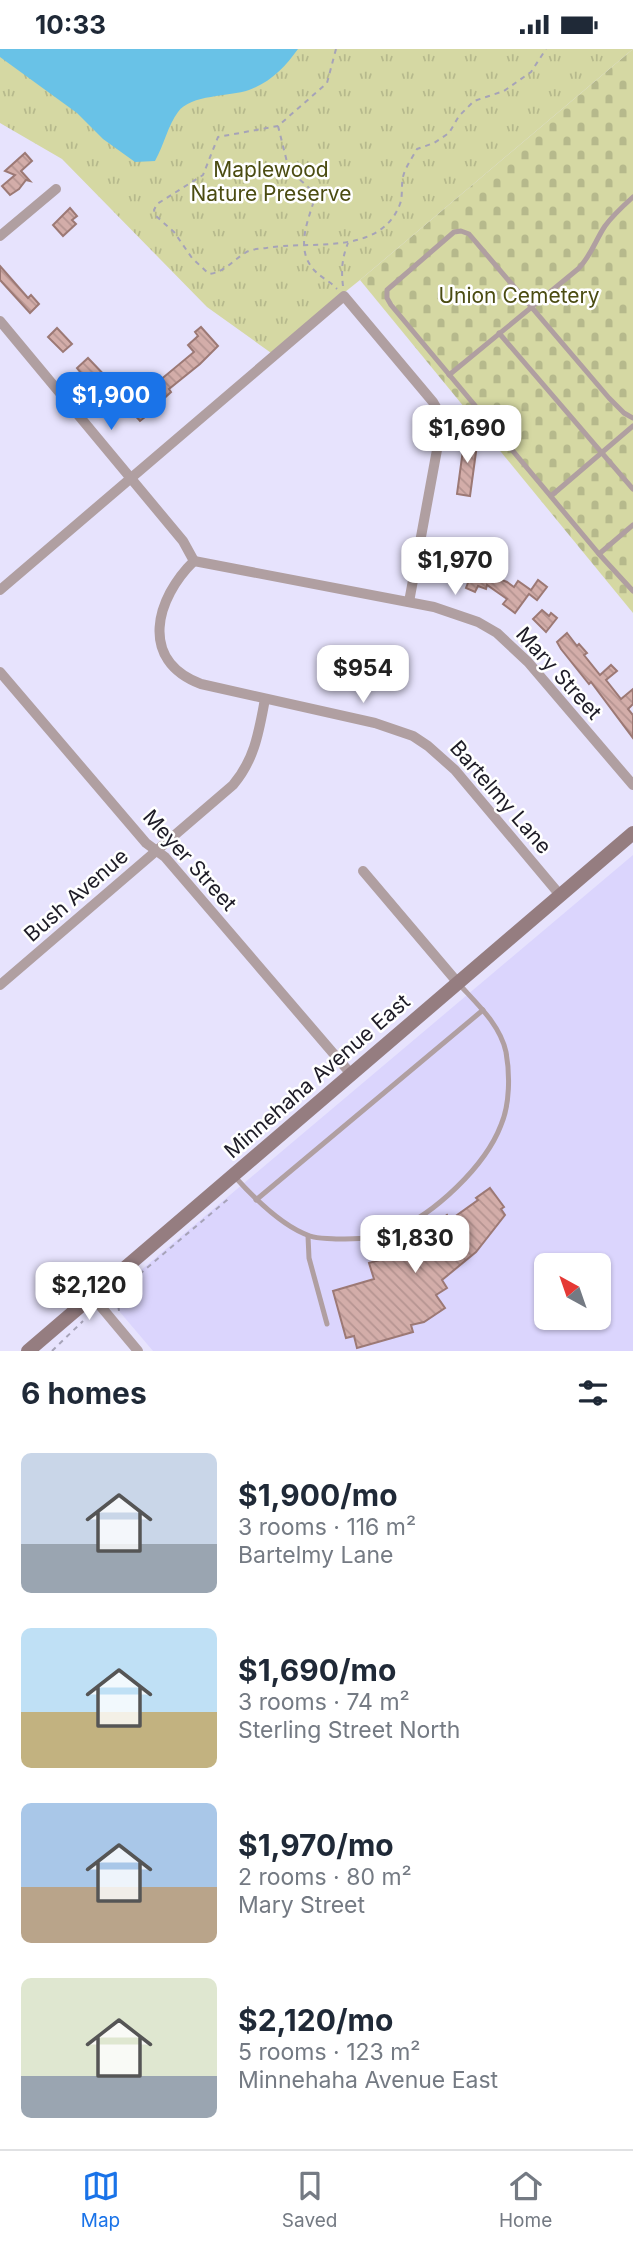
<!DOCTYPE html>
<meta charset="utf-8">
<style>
:root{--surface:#fff;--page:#f6f6f7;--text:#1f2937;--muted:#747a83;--line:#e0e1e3;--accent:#1a73e8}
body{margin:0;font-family:Inter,sans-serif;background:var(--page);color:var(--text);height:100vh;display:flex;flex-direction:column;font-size:26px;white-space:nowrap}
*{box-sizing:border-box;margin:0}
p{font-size:23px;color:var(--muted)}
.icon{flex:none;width:38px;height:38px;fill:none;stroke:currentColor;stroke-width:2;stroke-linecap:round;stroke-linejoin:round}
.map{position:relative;height:1302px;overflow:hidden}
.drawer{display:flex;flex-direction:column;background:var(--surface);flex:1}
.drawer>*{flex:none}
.needle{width:46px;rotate:320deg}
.buttons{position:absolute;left:534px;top:1204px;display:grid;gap:14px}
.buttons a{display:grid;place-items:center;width:77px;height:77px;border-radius:10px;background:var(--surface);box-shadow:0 2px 5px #0004;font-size:35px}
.price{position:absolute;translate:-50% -60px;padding:0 16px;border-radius:14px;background:#fff;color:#222;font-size:23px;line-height:46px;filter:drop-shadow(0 2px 4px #0008)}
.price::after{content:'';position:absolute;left:50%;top:42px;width:21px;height:16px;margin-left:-10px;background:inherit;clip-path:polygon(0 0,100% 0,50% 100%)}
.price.selected{background:var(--accent);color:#fff}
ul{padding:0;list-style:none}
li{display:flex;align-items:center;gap:21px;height:175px;padding:0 21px}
li span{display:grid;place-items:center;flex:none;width:196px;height:140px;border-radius:10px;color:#555}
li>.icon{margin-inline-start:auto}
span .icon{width:84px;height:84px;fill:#fffc;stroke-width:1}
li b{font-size:30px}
h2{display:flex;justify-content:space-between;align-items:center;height:84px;padding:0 21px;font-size:30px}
.status{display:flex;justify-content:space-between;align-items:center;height:49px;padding:0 35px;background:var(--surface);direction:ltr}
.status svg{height:19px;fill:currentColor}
.tabs{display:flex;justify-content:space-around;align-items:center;height:98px;border-top:2px solid var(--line);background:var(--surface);font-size:19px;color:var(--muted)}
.tabs a{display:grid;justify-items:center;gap:4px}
.tabs .selected{color:var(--accent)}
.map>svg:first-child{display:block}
.built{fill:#dbd5fd;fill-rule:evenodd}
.cemetery{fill:url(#cemetery-stones)}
.park{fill:url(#park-tufts)}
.water{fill:#69c2e7}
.building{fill:url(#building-back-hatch);stroke:#9c7975;stroke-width:2}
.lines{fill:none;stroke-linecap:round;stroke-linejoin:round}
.path{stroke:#a6a3b8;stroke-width:2;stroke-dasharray:5 5;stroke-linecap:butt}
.lane{stroke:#b09fa1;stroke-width:5}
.street{stroke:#b09fa1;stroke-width:10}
.secondary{stroke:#957d80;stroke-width:14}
.labels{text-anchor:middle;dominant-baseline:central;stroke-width:5;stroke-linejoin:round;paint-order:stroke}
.park-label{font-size:21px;fill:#4b4c12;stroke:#fff}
.street-label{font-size:21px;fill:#1e1c27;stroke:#fff}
</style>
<div class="status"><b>10:33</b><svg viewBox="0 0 49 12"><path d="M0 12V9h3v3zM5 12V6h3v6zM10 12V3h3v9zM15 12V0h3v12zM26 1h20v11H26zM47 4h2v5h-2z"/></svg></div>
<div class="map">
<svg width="633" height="1302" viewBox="0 0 633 1302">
<defs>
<pattern id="cemetery-stones" width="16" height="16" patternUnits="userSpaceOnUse" patternTransform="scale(1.75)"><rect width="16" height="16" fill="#d5d8a3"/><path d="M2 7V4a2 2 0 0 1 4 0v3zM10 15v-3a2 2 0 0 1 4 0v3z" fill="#b6b98c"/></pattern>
<pattern id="park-tufts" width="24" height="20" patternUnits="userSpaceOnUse" patternTransform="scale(1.75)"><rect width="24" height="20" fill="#d5d8a3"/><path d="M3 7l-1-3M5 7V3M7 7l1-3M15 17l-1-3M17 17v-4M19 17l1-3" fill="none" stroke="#b6b98c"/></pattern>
<pattern id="building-back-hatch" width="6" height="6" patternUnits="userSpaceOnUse" patternTransform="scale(1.75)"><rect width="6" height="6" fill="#d3ada9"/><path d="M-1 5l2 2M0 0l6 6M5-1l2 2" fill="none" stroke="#b59491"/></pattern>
</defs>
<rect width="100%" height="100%" fill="#e7e3fd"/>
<!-- built -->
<path class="built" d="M633,806V1302H153L108,1249ZM546,1216H598V1269H546Z"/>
<!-- cemetery -->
<path class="cemetery" d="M633,0V564L360,231Z"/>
<!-- park -->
<path class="park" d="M0,0H633L360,231L300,279L274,306L207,258L62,110L0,74Z"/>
<!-- water -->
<path class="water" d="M0,0H298C285,18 271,33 249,41C229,48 191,45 178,63C168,76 164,96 155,112L135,113L103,90L77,64L0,8Z"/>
<!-- building -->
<g class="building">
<path d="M25,104L32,112L21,122L30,132L26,131L19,140L10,146L2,137L15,126L5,122Z"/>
<path d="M70,159L77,167L72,171L76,175L63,187L53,176Z"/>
<path d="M0,217L28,249L31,246L39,255L30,264L0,231Z"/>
<path d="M201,278L218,297L200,315L169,340L171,343L158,355L159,357L140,372L131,362L139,355L136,351L146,342L149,345L161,334L159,332L194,303L188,296L198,287L195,283Z"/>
<path d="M57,279L72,295L63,303L48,288Z"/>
<path d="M88,309L109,331L97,341L94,338L93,339L77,319Z"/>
<path d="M472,380L476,384L474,403H476L470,447L457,445L465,386Z"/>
<path d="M452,491L468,494L463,516L507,533L514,538L518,532L531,541L538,531L547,538L537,551L529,545L515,564L503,555L507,550L487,536L486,540L478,537L475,543L466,539L469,531L442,526Z"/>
<path d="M542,561L549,567L551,564L557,569L546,583L533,570Z"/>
<path d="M567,584L577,597L579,595L587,604L584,606L600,626L611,616L617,622L606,631L621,650L633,640V655L628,660L633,666V689L591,633L589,635L561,600L557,593Z"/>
<path d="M490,1139L504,1158L501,1160L505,1166L476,1203L442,1231L447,1239L436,1246L445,1259L424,1273L411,1276L413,1283L357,1299L354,1287L346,1289L333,1242L374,1230L369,1214L386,1209L385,1206L394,1203L447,1166L450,1171L478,1151L476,1149Z"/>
</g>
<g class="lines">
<!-- path -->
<g class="path">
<path d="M336,0L327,34L278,77L218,88L203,126L157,155L154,161L156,167L174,183L192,209L209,225C225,223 232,212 245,204C250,200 259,200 266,199C309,191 380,208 400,155C403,147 401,137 403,128C405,119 412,109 417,100L434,94L449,84L459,67L474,52L504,42L531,23L546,0"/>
<path d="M278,77L289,121L316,145C309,170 293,201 316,223C322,229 331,233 337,240"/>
<path d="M343,237C341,221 342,209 348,194"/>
<path d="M117,1247L119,1262"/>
<path d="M109,1251L227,1151L229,1147"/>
<path d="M52,1302L83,1272"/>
</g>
<!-- lane -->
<g class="lane">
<path d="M499,284L633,440"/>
<path d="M449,326L578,220C591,207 595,192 605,177C613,166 623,157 633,148"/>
<path d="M633,369L624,364L609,349L469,185L461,182L454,183L387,241V249L391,256L599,505L633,542"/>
<path d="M551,447L633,377"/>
<path d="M599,505L633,476"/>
<path d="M235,1128C254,1149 283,1178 310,1187C318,1190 327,1189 336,1190C354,1190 376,1190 394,1182C434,1165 485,1118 501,1076C510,1055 510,1025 506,1003C500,975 476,954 458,934"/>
<path d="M256,1151L483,961"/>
<path d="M308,1187L309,1209L327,1275"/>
</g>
<!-- street -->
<g class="street">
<path d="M0,187L56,140"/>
<path d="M0,272L183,492L194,512"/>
<path d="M194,512C156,549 138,611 201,635L375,674L413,687L428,697L455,721L560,846"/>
<path d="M194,512L434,558L478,573L497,584L528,613L633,736"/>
<path d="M0,541L344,247L433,353L440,365L441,379L409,553"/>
<path d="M0,623L146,794L165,808L351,1025"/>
<path d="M363,822L458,934"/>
<path d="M0,936L233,736C255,710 259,682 265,650"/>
<path d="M92,1247L138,1302"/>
</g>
<!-- secondary -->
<path class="secondary" d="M28,1302L633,784"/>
</g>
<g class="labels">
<!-- park labels -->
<g class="park-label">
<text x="271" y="120">Maplewood<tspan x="271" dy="24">Nature Preserve</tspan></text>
<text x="519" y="246">Union Cemetery</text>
</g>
<!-- street labels -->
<g class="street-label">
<text transform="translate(559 624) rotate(48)">Mary Street</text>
<text transform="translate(501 748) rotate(49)">Bartelmy Lane</text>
<text transform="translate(190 811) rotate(48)">Meyer Street</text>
<text transform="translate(76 846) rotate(-41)">Bush Avenue</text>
<text transform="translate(317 1027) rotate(-41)">Minnehaha Avenue East</text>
</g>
</g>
</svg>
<div class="buttons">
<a><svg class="needle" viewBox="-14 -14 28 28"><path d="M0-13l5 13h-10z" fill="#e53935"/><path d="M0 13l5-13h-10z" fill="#747a83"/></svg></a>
</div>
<b class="price selected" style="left:111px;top:383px">$1,900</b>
<b class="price" style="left:467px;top:416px">$1,690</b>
<b class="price" style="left:455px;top:548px">$1,970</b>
<b class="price" style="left:363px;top:656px">$954</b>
<b class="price" style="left:415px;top:1226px">$1,830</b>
<b class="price" style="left:89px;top:1273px">$2,120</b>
</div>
<section class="drawer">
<h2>6 homes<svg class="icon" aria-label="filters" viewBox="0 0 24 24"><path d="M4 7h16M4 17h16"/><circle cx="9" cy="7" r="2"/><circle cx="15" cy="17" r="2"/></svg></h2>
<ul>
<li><span style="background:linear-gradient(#c9d6e8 65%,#9aa5b1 0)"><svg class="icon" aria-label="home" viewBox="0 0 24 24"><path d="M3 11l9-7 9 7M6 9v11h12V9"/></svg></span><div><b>$1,900/mo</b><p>3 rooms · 116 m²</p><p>Bartelmy Lane</p></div></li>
<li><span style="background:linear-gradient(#bfe0f5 60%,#c2b280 0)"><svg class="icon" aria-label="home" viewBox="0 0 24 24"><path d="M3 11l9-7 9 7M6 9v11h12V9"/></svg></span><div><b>$1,690/mo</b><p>3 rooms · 74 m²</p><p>Sterling Street North</p></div></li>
<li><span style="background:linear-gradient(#a9c7e8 60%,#b9a48a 0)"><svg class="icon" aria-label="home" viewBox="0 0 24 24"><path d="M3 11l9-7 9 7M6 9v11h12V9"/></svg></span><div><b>$1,970/mo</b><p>2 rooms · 80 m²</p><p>Mary Street</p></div></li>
<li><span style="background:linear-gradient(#dfe7d0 70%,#9aa5b1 0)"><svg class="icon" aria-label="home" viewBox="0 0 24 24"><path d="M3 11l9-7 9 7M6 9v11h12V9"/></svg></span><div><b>$2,120/mo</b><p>5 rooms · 123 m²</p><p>Minnehaha Avenue East</p></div></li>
</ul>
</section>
<nav class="tabs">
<a class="selected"><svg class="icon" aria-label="map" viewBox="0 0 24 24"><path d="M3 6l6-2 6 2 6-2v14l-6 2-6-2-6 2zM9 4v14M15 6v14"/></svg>Map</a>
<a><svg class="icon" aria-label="saved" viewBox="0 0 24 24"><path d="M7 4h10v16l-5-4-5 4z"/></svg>Saved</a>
<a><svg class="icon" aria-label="home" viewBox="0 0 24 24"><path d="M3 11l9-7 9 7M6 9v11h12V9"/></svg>Home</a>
</nav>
